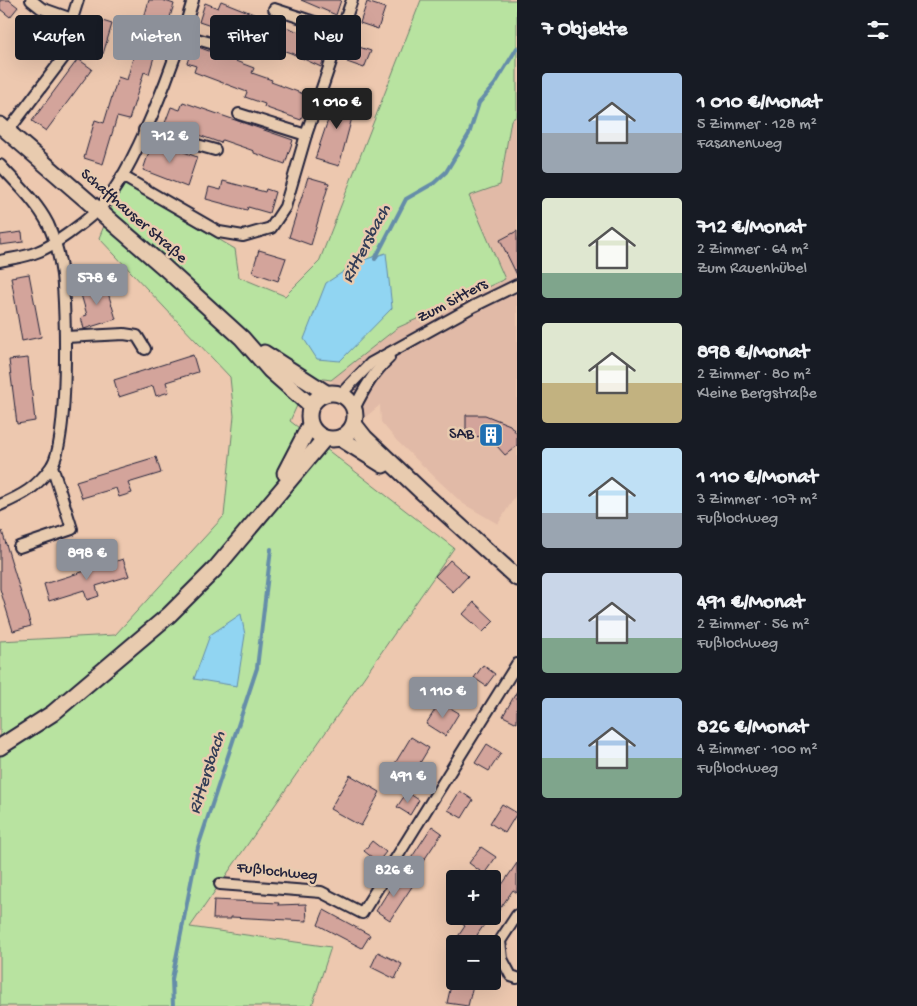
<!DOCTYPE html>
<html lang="de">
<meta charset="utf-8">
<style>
:root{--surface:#171b24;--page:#20242c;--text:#f1f3f6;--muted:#9ea1a6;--accent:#8c9099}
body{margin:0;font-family:"Gochi Hand",sans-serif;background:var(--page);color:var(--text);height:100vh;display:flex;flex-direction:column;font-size:19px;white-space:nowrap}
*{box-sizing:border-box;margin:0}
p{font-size:16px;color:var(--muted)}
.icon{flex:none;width:28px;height:28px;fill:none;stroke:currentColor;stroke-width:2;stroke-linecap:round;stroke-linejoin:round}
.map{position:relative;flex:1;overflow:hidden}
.side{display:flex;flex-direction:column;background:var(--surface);width:400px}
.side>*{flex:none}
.banner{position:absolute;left:15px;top:15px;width:426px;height:45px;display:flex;gap:10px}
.tools{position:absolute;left:446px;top:870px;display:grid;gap:10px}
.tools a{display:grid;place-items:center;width:55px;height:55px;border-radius:5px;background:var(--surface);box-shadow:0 5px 20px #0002;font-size:25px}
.price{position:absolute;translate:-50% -42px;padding:0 11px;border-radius:5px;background:var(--accent);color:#fff;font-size:16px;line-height:32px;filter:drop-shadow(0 1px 2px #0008)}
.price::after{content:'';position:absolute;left:50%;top:30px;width:15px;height:11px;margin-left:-8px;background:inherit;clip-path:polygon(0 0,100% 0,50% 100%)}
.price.current{background:#222;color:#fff}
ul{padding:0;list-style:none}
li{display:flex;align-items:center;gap:15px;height:125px;padding:0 25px}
li span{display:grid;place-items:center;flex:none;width:140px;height:100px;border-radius:5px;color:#555}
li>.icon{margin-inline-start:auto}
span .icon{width:60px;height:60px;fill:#fffc;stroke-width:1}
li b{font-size:21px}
h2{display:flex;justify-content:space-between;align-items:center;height:60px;padding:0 25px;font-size:21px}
.chip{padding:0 18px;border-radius:5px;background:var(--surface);box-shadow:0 5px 20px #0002;font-size:18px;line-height:45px}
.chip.current{background:var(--accent);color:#fff}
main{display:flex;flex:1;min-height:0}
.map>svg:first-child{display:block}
.built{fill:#e1baa7}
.green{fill:#b8e3a0;stroke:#6d826e}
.water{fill:#91d5f2;stroke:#658da9}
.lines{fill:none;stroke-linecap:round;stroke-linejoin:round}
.stream{stroke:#658da9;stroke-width:4}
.building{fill:#d3a49b;stroke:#22223b}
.street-casing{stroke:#22223b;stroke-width:14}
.secondary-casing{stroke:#22223b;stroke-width:19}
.street{stroke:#e8cbaf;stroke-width:10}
.secondary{stroke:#e8cbaf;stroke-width:15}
.labels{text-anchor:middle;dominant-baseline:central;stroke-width:5;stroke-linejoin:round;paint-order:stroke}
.street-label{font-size:16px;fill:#22223b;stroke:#e8cbaf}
.poi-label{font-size:16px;fill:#22223b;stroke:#e8cbaf;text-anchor:end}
.water-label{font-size:18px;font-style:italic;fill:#333d56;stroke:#e8cbaf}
</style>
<main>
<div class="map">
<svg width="517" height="1006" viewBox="0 0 517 1006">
<rect width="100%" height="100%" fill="#edc8af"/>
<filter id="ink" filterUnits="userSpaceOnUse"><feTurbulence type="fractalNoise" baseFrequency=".02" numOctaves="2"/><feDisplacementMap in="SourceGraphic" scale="10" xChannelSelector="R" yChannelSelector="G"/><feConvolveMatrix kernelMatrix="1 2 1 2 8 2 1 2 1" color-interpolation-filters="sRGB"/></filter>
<g filter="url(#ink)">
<!-- built -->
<path class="built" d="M517,116V493L498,524L462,503L397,441L381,422L380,405L362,420L331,380L397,328L505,279L469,196L500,185L511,120Z"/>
<!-- green -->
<path class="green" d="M421,0H517V116L511,120L500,185L469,196L505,279L397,328L331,380L310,377L290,421L454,548L190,927L331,947L312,1006H0V641L115,635L224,516L234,416L230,377L99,238L122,182L235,249L239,277L285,296L319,262Z"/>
<!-- water -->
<g class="water">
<path d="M386,253L392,308L340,361L317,359L304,339L326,283L360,261Z"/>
<path d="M241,614L245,635L237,686L194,679L210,635Z"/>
</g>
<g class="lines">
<!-- stream -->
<g class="stream">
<path d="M375,259L406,199L434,183L446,172L469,134L479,103L495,84L517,48"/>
<path d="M173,1006L172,979L198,847L257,668L271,549"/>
</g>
</g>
<!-- building -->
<g class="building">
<path d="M0,0H9L18,7L10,17L0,9Z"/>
<path d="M149,0H162L174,4L167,27L163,26L149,74L144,72L129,120L117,117L103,164L84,158L95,120L104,123L118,77L127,80Z"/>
<path d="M301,0H341L336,15Z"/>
<path d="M221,1L329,44L321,67L291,53L199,22L205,3L218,8Z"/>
<path d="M367,2L385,8L378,29L360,23Z"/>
<path d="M96,19L112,24L103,54L87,49Z"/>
<path d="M35,20L58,41L41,36L39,41L26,29Z"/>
<path d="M193,45L254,68L252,73L272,80L271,82L309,96L301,120L264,107L265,104L245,97L247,92L194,72L196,66L187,63Z"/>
<path d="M353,45L371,51L364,68L347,62Z"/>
<path d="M78,59L92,69L46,131L32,121Z"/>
<path d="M337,93L357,99L339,166L315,159Z"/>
<path d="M183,102L293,140L285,164L254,153V151L222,140L221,143L165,123L171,107L180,110Z"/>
<path d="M153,140L197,157L187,187L143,170Z"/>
<path d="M308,177L329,183L311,245L289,237Z"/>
<path d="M223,181L265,192L266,189L275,192L269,213L248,207L247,210L206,199L209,187L221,190Z"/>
<path d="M517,231V275L500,240Z"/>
<path d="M22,232L23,242L0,245V235Z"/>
<path d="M259,250L286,258L278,281L252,272Z"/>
<path d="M29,274L41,337L22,341L11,277Z"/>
<path d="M105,283L116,319L84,329L81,317L87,315L80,291Z"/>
<path d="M193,355L198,372L166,382L169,392L156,396L153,386L119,397L114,380Z"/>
<path d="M28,358L35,421L17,424L9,360Z"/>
<path d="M466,415H485L510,425L517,434V446L505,455L488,436L466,437Z"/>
<path d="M156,457L161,473L128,483L132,493L119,497L116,488L82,498L76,481Z"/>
<path d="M2,531L31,626L13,631L0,589V532Z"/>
<path d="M123,559L129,576L96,586L99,596L87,600L84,590L49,601L44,584Z"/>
<path d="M450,560L468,576L453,592L435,576Z"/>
<path d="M474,602L494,621L483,632L463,614Z"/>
<path d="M483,665L495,674L486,686L474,678Z"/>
<path d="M517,691V723L503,716Z"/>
<path d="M440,702L459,713L445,736L426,724Z"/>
<path d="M411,737L429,748L409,781L391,770Z"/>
<path d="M487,744L501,753L489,771L475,763Z"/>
<path d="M350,775L380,792L361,826L330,809Z"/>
<path d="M460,791L473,800L462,818L448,810Z"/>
<path d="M407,792L419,800L410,815L397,807Z"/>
<path d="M502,804L517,813L505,833L490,823Z"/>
<path d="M432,826L442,833L420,866L410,860Z"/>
<path d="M372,841L386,852L378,862L364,851Z"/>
<path d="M481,847L496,857L484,874L469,863Z"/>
<path d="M517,863V893L513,890L492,920V889L497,892Z"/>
<path d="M398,876L413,885L390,920L376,911Z"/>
<path d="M214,900L279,903L278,905L306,904L307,921L231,917V919H213Z"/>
<path d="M324,910L370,935L362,948L318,925Z"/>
<path d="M466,916H490L477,935L481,938L476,944H453L465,926L461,923Z"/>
<path d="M378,952L402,964L395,979L371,967Z"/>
<path d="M452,981H474L468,1006L447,1003Z"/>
</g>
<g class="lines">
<defs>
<g id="street">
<path d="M31,0L41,8L72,19"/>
<path d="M274,9L342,31"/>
<path d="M183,35L242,52"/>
<path d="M239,114L306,135"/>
<path d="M144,130L215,150"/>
<path d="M8,131L67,53L72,19L78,0"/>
<path d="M0,165C17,184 36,201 48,224C55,239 60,259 62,275C66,309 69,442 51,467C36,488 23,495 0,505"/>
<path d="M122,176L219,232L243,236L271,228L285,207L306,135L352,0"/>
<path d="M0,261C12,258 26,257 37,252C54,246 83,223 97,211C135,174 178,53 193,0"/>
<path d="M66,337L124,334L137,336L145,349"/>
<path d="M341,394L371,363L474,306L517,285"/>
<path d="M354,409C364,389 373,373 389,358"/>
<path d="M19,547L72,529L52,466"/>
<path d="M220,884L321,892L362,913L517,664"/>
<path d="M517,915L500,941L502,959L511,976L517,978"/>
</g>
<g id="secondary">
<path d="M0,125L165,268L242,338L270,370L311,406"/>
<path d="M264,353L326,393"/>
<circle cx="332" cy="416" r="23"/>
<path d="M354,424L365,438L420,490L517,578"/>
<path d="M340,438L383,465"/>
<path d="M285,473L310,425"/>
<path d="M0,747L53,713L169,615L215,569L325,438"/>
</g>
</defs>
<!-- street casing -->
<use href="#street" class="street-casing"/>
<!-- secondary casing -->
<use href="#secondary" class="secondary-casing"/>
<!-- street -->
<use href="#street" class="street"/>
<!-- secondary -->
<use href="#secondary" class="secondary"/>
</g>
</g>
<!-- icons -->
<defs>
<symbol id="building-square" viewBox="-11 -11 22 22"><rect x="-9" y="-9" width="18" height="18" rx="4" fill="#1f6fb2" stroke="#e8cbaf"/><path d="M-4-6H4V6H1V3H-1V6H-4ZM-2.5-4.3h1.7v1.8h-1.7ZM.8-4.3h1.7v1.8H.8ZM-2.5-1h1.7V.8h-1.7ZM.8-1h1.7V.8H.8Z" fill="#fff"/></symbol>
</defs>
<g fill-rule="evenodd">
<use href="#building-square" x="477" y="421" width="28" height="28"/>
</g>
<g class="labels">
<!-- street labels -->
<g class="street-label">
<text transform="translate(133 217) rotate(41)">Schaffhauser Straße</text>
<text transform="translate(453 302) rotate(-28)">Zum Sitters</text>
<text transform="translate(277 873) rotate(6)">Fußlochweg</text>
</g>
<!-- poi labels -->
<g class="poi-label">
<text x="474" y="435">SAB</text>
</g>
<!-- water labels -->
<g class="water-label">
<text transform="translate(367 244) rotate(-62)">Rittersbach</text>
<text transform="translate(208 773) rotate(-72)">Rittersbach</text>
</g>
</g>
</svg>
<div class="tools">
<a>+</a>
<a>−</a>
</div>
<b class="price current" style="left:337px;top:130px">1 010 €</b>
<b class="price" style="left:170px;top:164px">712 €</b>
<b class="price" style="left:97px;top:306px">578 €</b>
<b class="price" style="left:87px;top:581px">898 €</b>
<b class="price" style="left:443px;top:719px">1 110 €</b>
<b class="price" style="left:408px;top:804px">491 €</b>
<b class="price" style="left:394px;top:898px">826 €</b>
<div class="banner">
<a class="chip">Kaufen</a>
<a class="chip current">Mieten</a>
<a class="chip">Filter</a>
<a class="chip">Neu</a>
</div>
</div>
<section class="side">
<h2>7 Objekte<svg class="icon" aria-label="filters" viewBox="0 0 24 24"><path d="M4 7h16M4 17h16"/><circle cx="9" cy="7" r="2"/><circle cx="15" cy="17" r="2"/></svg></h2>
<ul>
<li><span style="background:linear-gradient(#a9c7e8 60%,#9aa5b1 0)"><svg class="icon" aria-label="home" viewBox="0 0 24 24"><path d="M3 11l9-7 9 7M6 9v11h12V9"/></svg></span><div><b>1 010 €/Monat</b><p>5 Zimmer · 128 m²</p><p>Fasanenweg</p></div></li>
<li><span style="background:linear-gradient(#dfe7d0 75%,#7fa58c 0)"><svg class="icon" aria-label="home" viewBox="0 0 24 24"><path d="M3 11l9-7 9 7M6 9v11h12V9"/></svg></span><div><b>712 €/Monat</b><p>2 Zimmer · 64 m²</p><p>Zum Rauenhübel</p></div></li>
<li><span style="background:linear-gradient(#dfe7d0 60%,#c2b280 0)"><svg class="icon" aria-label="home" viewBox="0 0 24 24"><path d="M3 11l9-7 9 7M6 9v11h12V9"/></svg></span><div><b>898 €/Monat</b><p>2 Zimmer · 80 m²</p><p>Kleine Bergstraße</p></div></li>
<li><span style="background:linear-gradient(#bfe0f5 65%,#9aa5b1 0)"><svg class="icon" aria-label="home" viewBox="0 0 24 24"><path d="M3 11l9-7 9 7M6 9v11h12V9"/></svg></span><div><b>1 110 €/Monat</b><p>3 Zimmer · 107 m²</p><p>Fußlochweg</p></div></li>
<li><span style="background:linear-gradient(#c9d6e8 65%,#7fa58c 0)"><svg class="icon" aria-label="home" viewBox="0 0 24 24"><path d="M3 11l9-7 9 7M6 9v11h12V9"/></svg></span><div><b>491 €/Monat</b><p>2 Zimmer · 56 m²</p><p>Fußlochweg</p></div></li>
<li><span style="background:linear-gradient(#a9c7e8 60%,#7fa58c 0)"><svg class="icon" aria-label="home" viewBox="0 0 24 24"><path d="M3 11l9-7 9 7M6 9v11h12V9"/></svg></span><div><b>826 €/Monat</b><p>4 Zimmer · 100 m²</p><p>Fußlochweg</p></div></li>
</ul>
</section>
</main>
